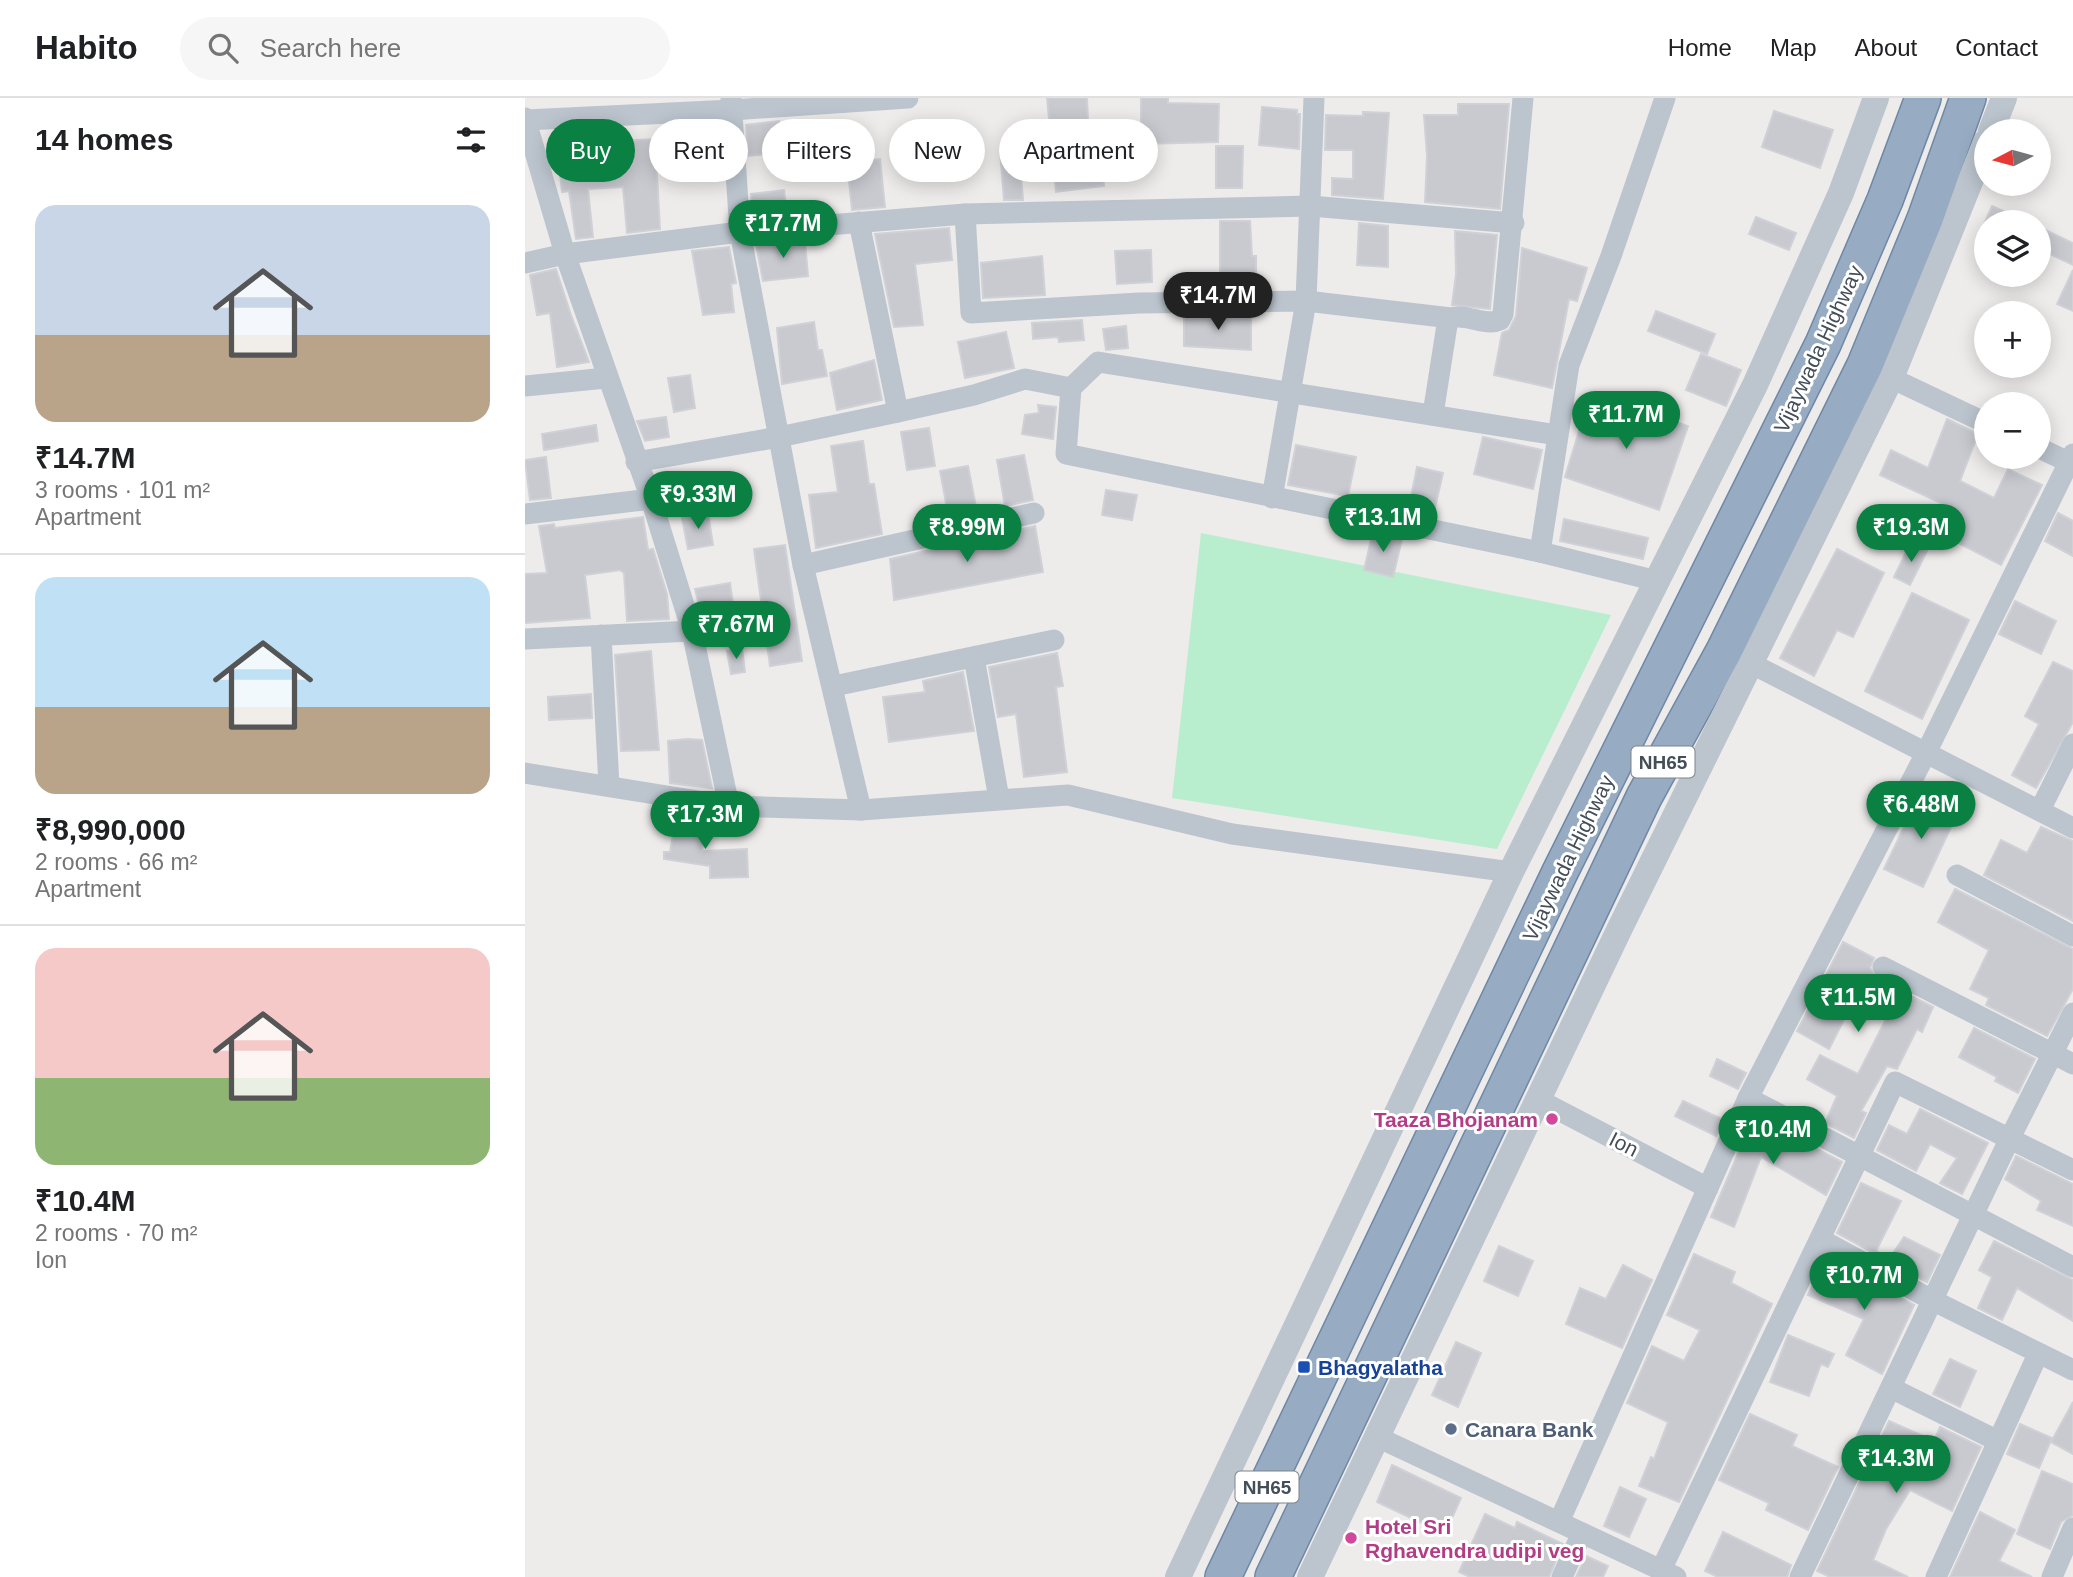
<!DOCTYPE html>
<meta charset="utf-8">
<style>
:root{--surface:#fff;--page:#f6f6f6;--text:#202124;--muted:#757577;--line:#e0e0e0;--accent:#0b8043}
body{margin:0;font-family:Arial,sans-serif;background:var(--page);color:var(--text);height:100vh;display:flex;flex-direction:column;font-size:26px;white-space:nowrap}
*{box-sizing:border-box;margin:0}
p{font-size:23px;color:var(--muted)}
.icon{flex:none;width:38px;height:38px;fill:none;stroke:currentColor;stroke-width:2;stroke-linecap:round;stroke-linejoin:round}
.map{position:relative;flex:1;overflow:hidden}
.details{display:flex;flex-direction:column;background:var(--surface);width:525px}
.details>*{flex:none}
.guide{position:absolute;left:21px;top:21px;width:665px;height:63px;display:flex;gap:14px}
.needle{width:46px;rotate:264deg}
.controls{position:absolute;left:1449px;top:21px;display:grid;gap:14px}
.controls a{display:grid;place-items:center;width:77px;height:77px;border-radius:50%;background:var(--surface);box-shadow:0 4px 18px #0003;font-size:35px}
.price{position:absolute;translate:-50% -60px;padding:0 16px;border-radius:24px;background:var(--accent);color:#fff;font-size:23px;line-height:46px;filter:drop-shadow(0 2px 4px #0008)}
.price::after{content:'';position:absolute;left:50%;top:42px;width:21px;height:16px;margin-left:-10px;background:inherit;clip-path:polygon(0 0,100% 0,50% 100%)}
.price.selected{background:#222;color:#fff}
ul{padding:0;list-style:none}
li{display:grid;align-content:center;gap:14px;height:371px;padding:0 35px}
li+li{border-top:2px solid var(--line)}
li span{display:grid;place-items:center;height:217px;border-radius:21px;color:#555}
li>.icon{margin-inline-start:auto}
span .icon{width:126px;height:126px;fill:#fffc;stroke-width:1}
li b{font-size:30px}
h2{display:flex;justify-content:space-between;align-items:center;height:84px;padding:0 35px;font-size:30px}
.pill{padding:0 24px;border-radius:32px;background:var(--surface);box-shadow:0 4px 18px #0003;font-size:24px;line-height:63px}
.pill.selected{background:var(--accent);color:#fff}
header{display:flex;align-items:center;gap:42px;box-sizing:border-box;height:98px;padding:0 35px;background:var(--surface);border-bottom:2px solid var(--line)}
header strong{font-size:33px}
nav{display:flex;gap:38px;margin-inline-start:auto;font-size:24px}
.search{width:490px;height:63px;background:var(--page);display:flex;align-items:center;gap:18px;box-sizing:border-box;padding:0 24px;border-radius:38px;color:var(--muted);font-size:26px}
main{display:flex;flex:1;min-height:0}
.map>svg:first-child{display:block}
.green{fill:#b8edce}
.building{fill:#c8cad0;stroke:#cfd1d7;stroke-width:2}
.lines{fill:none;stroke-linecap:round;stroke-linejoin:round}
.trunk-casing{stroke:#6e88a6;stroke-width:38}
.minor{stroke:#bcc5ce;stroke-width:21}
.tertiary{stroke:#bcc5ce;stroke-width:26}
.trunk{stroke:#97acc3;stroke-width:35}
.hotel-dot{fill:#d1479c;stroke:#fff;stroke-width:2.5}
.transit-dot{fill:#1a4fb4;stroke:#fff;stroke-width:2.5}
.service-dot{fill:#5c6f8a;stroke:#fff;stroke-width:2.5}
.labels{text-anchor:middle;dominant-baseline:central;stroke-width:6;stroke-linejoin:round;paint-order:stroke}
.shield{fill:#fff;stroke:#7c838a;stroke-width:2}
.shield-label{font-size:19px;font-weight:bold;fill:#444e58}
.street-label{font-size:21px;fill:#444e58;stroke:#fff}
.hotel-label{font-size:21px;font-weight:bold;fill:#b23c85;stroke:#fff;text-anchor:end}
.transit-label{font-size:21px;font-weight:bold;fill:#164399;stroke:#fff;text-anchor:start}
.service-label{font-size:21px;font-weight:bold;fill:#4e5e75;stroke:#fff;text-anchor:start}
</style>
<header>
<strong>Habito</strong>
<div class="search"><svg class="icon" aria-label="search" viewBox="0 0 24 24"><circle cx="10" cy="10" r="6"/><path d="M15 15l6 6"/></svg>Search here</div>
<nav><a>Home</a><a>Map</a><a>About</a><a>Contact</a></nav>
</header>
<main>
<section class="details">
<h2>14 homes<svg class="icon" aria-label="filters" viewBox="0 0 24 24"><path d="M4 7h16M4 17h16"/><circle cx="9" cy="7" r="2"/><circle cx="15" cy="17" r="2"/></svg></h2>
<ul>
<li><span style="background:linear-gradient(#c9d6e8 60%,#b9a48a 0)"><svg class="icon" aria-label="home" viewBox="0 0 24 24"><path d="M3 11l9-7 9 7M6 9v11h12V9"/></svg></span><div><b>₹14.7M</b><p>3 rooms · 101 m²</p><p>Apartment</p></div></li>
<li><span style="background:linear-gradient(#bfe0f5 60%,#b9a48a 0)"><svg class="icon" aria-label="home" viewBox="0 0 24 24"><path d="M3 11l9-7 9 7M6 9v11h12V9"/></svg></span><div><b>₹8,990,000</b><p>2 rooms · 66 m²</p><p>Apartment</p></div></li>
<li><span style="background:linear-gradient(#f6c9c9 60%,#8fb573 0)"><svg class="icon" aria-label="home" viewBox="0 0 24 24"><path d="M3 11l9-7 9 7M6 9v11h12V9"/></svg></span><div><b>₹10.4M</b><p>2 rooms · 70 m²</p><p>Ion</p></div></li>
</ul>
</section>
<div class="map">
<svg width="1548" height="1479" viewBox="0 0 1548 1479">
<rect width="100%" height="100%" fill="#eeebeb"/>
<!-- green -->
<path class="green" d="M676,435L1086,517L972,751L647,700Z"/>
<!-- building -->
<g class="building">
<path d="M522,0H562L564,45L575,44L579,88L531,94Z"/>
<path d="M616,0H643V5L694,6L693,44L616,46Z"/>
<path d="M933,6H984L975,111L900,104L902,58L899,17H933Z"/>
<path d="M737,9L772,12V16H775L774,51L734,47Z"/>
<path d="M1249,13L1308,32L1295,70L1237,49Z"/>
<path d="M838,14L864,15L858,101L807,97V80L828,81V52H800L801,17L838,18Z"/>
<path d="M254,23L257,55L223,58L221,27Z"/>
<path d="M59,35L61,51L95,49V43L130,41L135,131L102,135L98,89L63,91L68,139L51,141L44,93L37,94L34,67L30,68L27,38Z"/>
<path d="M196,47L197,66L163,67V48Z"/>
<path d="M691,48H718L717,90H691Z"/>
<path d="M494,51L498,102H479L475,53Z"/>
<path d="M355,61L360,109L327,112L322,64Z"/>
<path d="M259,92L262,117L227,120L226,96Z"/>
<path d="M1467,108L1503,124H1460Z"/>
<path d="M1231,119L1271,135L1264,152L1224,136Z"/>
<path d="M695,123H725L727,158H731V190L695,191Z"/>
<path d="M834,125L863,128V169L832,167Z"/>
<path d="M1514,129L1548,145V167L1514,151Z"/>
<path d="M424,130L427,162L390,166L398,227L369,229L350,136Z"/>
<path d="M930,133L972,137L965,211L927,207L931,176Z"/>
<path d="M265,143L280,144L283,178L238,183L231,146Z"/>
<path d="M204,149L211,185L206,186L209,214L178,217L167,153Z"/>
<path d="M997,150L1062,170L1052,203L1044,201L1027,290L969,277L977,235L984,232L991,218Z"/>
<path d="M626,152L627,184L592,186L590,153Z"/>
<path d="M517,158L520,197L458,200L456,165Z"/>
<path d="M31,171L46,217L64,264L32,269L25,215L12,217L5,177Z"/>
<path d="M1548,172V213L1532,206Z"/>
<path d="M1131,213L1190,236L1182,256L1123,233Z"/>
<path d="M726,217V252L659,248V218Z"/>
<path d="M557,222L559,242L534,244L533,239L508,241L507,225Z"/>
<path d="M289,224L293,252H297L302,278L257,286L252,230Z"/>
<path d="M601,228L603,250L581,252L578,231Z"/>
<path d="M481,234L489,270L440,280L433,244Z"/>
<path d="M1176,256L1216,272L1201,308L1161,292Z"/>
<path d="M349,262L357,302L312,312L305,275Z"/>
<path d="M165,277L170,310L149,314L143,280Z"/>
<path d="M1066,294L1163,328L1134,412L1040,379Z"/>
<path d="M513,307L531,309L528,341L497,336L500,317L514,315Z"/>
<path d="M141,319L144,339L120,343L112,323Z"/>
<path d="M1422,321L1453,336L1435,383L1469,400L1483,371L1517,387L1476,467L1414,435L1427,410L1355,377L1366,352L1403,370Z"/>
<path d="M71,327L73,343L19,352L17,336Z"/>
<path d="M404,330L410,368L382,372L376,334Z"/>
<path d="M958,339L1017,352L1008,391L949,376Z"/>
<path d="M338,343L344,386H349L357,436L291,450L284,397L313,394L306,348Z"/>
<path d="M771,347L831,359L823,398L763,387Z"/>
<path d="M499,357L508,402L480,408L472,362Z"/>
<path d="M21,359L26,400L5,402L0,362Z"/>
<path d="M443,368L452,414L424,421L415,373Z"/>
<path d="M892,369L918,375L909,414L884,409Z"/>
<path d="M581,392L612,397L607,422L577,417Z"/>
<path d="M183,415L188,447L163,451L157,420Z"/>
<path d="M1533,415L1548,423V458L1520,443Z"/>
<path d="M118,419L123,452L128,451L142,496L144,521L102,523L99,475L95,472L60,477L65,520L0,525V476L22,475L14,428L29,426L30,430Z"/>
<path d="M1039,421L1123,440L1118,461L1035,443Z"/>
<path d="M510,428L518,474L369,502L365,461Z"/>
<path d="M848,433L877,441L868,479L839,472Z"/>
<path d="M1386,444L1402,453L1385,487L1369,479Z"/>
<path d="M260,447L277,563L245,568L229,451Z"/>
<path d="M1312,451L1359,475L1328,539L1312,532L1289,578L1255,560Z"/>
<path d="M205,485L210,521L178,523L170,491Z"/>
<path d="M1387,495L1444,522L1397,621L1340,593Z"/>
<path d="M1490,503L1531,523L1516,556L1474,536Z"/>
<path d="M217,550L220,574L206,576L202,553Z"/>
<path d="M126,553L134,652L96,653L90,557Z"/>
<path d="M532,555L538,588L531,589L542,674L499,679L491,616L473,619L464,569Z"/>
<path d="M1528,564L1548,573V624L1511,690L1487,677L1514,626L1500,618Z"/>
<path d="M438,574L449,633L364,644L358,599L400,594L398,583Z"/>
<path d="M66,596L67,620L24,622L23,599Z"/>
<path d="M163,641L177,642L187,690L145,685L143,643Z"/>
<path d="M1395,696L1433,714L1398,789L1359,771Z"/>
<path d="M151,719L181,724L177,753L222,751L223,779L185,780V768L139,761V754H145Z"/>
<path d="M1516,729L1548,743V823L1459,777L1476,742L1502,755Z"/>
<path d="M1430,791L1548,851V891L1522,938L1461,907L1464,900L1445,891L1464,852L1413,824Z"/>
<path d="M1318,844L1349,860L1345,870L1351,880L1408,909L1397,934L1392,931L1372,971L1362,968L1336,1013L1341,1015L1329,1040L1300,1025L1312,998L1282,981L1295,957L1333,976L1363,917L1356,914L1361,903L1335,890L1304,951L1272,933Z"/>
<path d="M1449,930L1510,961L1493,995L1470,983L1472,979L1434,959Z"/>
<path d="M1192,961L1221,975L1213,991L1185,978Z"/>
<path d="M1158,1003L1199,1022L1191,1038L1150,1018Z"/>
<path d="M1395,1011L1463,1045L1437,1096L1415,1085L1432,1060L1405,1046L1391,1073L1352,1052L1364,1027L1382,1036Z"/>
<path d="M1229,1018L1317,1064L1301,1097L1236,1059L1209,1129L1186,1119Z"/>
<path d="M1491,1058L1548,1086V1128L1512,1112L1516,1103L1480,1081Z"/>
<path d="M1336,1085L1376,1103L1351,1153L1364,1161L1379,1139L1415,1157L1402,1184L1312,1135Z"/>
<path d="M1469,1143L1548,1182V1223L1492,1190L1477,1222L1453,1210L1467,1179L1454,1172Z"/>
<path d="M974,1148L1008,1163L993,1198L959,1183Z"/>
<path d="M1169,1156L1210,1174L1206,1185L1247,1206L1154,1404L1114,1388L1126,1359L1129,1361L1143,1324L1102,1305L1127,1248L1159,1263L1175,1232L1142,1217Z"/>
<path d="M1301,1159L1389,1207L1357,1276L1321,1257L1339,1221L1283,1197Z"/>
<path d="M1098,1167L1127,1182L1097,1250L1041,1226L1055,1190L1081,1201Z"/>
<path d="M1263,1237L1309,1256L1303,1269L1296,1266L1284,1298L1245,1284Z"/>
<path d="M931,1244L956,1255L933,1309L907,1297Z"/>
<path d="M1425,1261L1451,1273L1435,1309L1408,1296Z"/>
<path d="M1548,1304V1356L1526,1344Z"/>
<path d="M1225,1316L1272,1337L1267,1348L1313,1369L1283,1432L1241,1412L1244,1405L1194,1382Z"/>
<path d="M1364,1323L1409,1343L1415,1329L1456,1349L1427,1413L1385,1392L1361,1431L1348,1462L1383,1479H1305L1292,1473Z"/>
<path d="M1495,1326L1527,1340L1514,1370L1482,1356Z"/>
<path d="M867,1367L936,1400L920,1436L852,1404Z"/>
<path d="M1517,1373L1548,1386V1417L1536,1424L1525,1451L1492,1436Z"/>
<path d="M1095,1389L1121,1401L1104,1439L1079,1428Z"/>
<path d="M1455,1414L1490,1432L1474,1463L1507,1479H1425Z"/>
<path d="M960,1416L990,1430L992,1424L1038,1446L1024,1479H945L934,1474Z"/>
<path d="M1198,1434L1266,1467L1262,1479H1193L1180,1473Z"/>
<path d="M1061,1458L1083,1468L1078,1479H1051Z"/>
</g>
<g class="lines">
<defs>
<g id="trunk">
<path d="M698,1479L1035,774L1298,246L1360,102L1398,0"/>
<path d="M748,1479L1119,699L1199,553L1340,267L1400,121L1443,0"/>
</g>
</defs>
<!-- trunk casing -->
<use href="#trunk" class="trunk-casing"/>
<!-- minor -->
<g class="minor">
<path d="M206,0L215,134L278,467L336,712"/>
<path d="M0,20L40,156L126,401L167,533L204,708"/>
<path d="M0,22L207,12L383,0"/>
<path d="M440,116L446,215L614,205L781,203L926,220"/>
<path d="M334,124L373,314"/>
<path d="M0,165L40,156L215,134L440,116L785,108L989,125"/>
<path d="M1366,280L1461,325"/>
<path d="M0,288L81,280"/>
<path d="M908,316L922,227L926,220C942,215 960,229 975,222L978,216L998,0"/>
<path d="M1032,337L573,264L546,290L541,356L1015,454L1132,483"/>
<path d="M1514,350L1548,366"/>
<path d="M111,364L254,339L373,314L449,297L500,281L546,290"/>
<path d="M747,400L781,203L789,0"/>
<path d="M0,416L126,401"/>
<path d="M1015,454L1044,267L1086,158L1140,0"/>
<path d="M278,467L509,415"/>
<path d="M76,537L84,688"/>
<path d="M0,541L167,533"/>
<path d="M449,559L474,701"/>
<path d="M1225,565L1548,730"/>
<path d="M309,588L529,542"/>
<path d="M0,675L204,708L336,712L543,697L707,736L986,774"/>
<path d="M1515,712L1548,646"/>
<path d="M1432,777L1548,838"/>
<path d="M1358,869L1548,966"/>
<path d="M1223,1000L1548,1169"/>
<path d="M1014,1002L1183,1090"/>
<path d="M1295,1141L1407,1202L1548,1272"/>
<path d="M1366,1290L1473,1343"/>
<path d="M850,1338L1151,1479"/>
<path d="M1034,1424L1223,1000L1401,655L1548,356"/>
<path d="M1136,1472L1370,984L1548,1072"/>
<path d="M1037,1479L1057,1435"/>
<path d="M1275,1479L1485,1040L1548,915"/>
<path d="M1411,1479L1513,1256"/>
<path d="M1527,1479L1548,1430"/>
</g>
<!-- tertiary -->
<g class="tertiary">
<path d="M1466,33L1479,0"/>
<path d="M653,1479L986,774L1230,287L1316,95L1351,0"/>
<path d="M785,1479L1094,832L1366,280L1461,44"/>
</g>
<!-- trunk -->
<use href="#trunk" class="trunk"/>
</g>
<!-- markers -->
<g class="hotel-dot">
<circle cx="1027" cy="1021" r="7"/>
<circle cx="826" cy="1440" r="7"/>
</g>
<rect class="transit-dot" x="772" y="1262" width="14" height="14" rx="3.5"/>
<circle class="service-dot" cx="926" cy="1331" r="7"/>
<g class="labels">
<!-- shield labels -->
<g class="shield">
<rect x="1106.5" y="648.5" width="63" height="31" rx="5"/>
<rect x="710.5" y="1373.5" width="63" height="31" rx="5"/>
</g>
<g class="shield-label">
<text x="1138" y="664">NH65</text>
<text x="742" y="1389">NH65</text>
</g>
<!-- street labels -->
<g class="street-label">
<text transform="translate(1293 251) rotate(-65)">Vijaywada Highway</text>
<text transform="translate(1043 760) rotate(-64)">Vijaywada Highway</text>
<text transform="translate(1099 1046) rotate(27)">Ion</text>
</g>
<!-- hotel labels -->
<g class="hotel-label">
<text x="1013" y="1021">Taaza Bhojanam</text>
<text x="840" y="1428" text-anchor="start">Hotel Sri<tspan x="840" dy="24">Rghavendra udipi veg</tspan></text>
</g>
<!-- transit labels -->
<g class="transit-label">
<text x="793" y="1269">Bhagyalatha</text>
</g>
<!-- service labels -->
<g class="service-label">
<text x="940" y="1331">Canara Bank</text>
</g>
</g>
</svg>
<div class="controls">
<a><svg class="needle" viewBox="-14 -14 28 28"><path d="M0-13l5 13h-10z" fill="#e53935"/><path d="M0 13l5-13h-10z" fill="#757577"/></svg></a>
<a><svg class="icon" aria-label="layers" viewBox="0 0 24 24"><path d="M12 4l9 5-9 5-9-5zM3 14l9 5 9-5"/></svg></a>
<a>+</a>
<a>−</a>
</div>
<b class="price" style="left:258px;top:162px">₹17.7M</b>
<b class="price selected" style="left:693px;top:234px">₹14.7M</b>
<b class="price" style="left:1101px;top:353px">₹11.7M</b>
<b class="price" style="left:173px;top:433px">₹9.33M</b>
<b class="price" style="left:858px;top:456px">₹13.1M</b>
<b class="price" style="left:442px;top:466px">₹8.99M</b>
<b class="price" style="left:1386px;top:466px">₹19.3M</b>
<b class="price" style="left:211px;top:563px">₹7.67M</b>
<b class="price" style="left:1396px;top:743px">₹6.48M</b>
<b class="price" style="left:180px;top:753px">₹17.3M</b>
<b class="price" style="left:1333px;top:936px">₹11.5M</b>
<b class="price" style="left:1248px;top:1068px">₹10.4M</b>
<b class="price" style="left:1339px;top:1214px">₹10.7M</b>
<b class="price" style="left:1371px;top:1397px">₹14.3M</b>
<div class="guide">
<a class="pill selected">Buy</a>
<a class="pill">Rent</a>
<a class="pill">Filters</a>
<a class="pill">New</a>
<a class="pill">Apartment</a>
</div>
</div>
</main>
